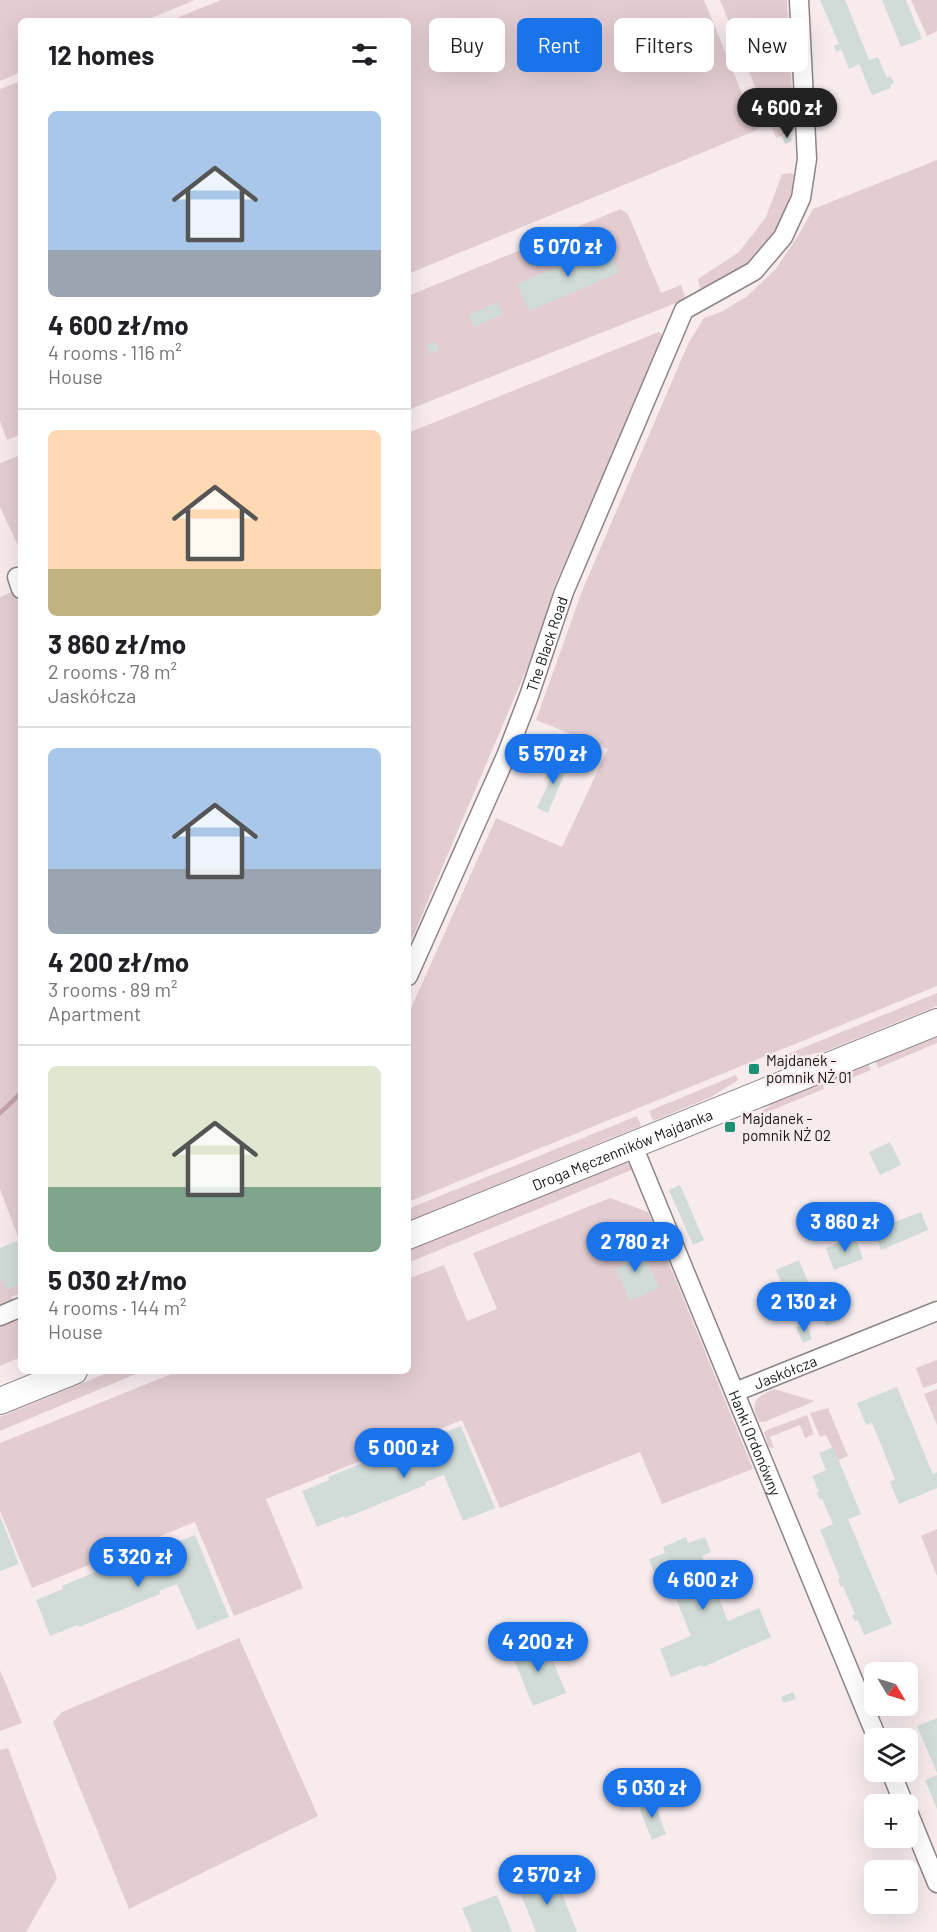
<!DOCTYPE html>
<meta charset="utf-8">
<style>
:root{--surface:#fff;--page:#f6f6f6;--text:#202124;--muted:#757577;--line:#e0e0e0;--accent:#1a73e8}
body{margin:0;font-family:Barlow,sans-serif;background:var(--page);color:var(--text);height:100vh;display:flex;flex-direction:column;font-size:22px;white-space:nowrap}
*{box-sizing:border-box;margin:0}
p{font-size:20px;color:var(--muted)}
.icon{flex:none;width:33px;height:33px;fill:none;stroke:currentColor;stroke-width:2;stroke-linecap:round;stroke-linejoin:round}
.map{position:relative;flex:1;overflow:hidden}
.sheet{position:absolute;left:18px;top:18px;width:393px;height:1356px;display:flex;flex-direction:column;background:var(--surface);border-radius:9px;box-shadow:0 6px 24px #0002}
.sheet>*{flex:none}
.top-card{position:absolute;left:429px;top:18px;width:417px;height:54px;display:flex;gap:12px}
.needle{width:39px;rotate:128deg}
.controls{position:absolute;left:864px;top:1662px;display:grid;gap:12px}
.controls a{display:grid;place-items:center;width:54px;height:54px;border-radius:9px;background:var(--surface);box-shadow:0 6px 24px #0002;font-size:30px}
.price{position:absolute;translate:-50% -51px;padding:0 14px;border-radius:21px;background:var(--accent);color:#fff;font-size:20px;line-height:39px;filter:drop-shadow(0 2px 3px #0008)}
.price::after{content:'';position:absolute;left:50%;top:36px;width:18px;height:14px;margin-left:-9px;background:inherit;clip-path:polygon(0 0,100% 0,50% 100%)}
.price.selected{background:#222;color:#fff}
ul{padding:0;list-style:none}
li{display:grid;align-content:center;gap:12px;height:318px;padding:0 30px}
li+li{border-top:2px solid var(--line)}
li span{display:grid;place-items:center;height:186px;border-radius:9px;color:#555}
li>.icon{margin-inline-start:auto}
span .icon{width:108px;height:108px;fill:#fffc;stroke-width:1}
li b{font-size:26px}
h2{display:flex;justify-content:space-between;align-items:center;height:72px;padding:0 30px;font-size:26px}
.chip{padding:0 21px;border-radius:9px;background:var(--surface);box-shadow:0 6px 24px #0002;font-size:21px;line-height:54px}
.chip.selected{background:var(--accent);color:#fff}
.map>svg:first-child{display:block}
.green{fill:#e3cdd2}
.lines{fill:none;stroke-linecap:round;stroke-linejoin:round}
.stream{stroke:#c5a3aa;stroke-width:4.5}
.building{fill:#d1dcd8}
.street-casing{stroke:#8e8486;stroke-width:21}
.secondary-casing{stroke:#8e8486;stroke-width:28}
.street{stroke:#fff;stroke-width:18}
.secondary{stroke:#fff;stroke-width:26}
.poi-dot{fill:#1c9073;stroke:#f7ebee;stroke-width:2}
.labels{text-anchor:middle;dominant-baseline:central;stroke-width:5;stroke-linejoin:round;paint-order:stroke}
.street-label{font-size:15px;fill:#171414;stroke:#f7ebee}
.poi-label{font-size:15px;fill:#171414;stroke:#f7ebee;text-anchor:start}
</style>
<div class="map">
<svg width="937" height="1932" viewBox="0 0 937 1932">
<rect width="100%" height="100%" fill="#f7ebee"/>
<!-- green -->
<g class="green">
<path d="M0,0H195L144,21H21V72L0,81Z"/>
<path d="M221,0H704L757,130L408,274V21H169Z"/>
<path d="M720,0H787L794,131L776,138Z"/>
<path d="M911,0H937V31L927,36Z"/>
<path d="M21,81V434L7,440L0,421V89Z"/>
<path d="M937,160V986L408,1202V1015L496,818L562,847L608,749L536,720L582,591L688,344L704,318L721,312L746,297L775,270L798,236L813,209Z"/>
<path d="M791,173L794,175C791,208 775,240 750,262C737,275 717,283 701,292L698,279L739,252L766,217L782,174Z"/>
<path d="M621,209L628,214L661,293L681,285L686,299L408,410V296Z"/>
<path d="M659,332L663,336L662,341L554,587L541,635L408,948V433Z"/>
<path d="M21,455V552L0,507V463Z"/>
<path d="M14,591L21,608V1245L0,1189V597Z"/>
<path d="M937,993V1006L826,1051L790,1059L788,1054Z"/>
<path d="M937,1034V1043L878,1068L875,1060Z"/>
<path d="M868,1063L871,1070L833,1086L831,1080L833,1078Z"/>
<path d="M736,1075L738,1080L711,1097L653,1121L649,1111Z"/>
<path d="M819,1083L823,1084L824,1089L755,1117L754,1116L784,1096Z"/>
<path d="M637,1116L641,1126L408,1221V1209Z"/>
<path d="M624,1162L632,1165L634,1169L408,1263V1249Z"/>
<path d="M610,1198L648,1212L753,1469L662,1504L640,1452L500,1508L462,1420L266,1499L303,1588L234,1616L195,1522L32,1588L0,1511V1443L179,1371H408V1279L444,1265L467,1321L497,1309L473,1253Z"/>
<path d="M3,1280L7,1289L21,1284V1293L11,1297L13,1301L0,1307V1281Z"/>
<path d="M21,1318V1357L0,1366V1326Z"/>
<path d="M937,1360V1383L923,1388L916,1368Z"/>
<path d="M112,1371H143L0,1431V1417Z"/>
<path d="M774,1389L815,1401L764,1422H759C750,1402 754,1398 774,1389Z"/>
<path d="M937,1389V1425L924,1394Z"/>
<path d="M828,1408L848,1456L838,1460L826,1435L820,1437L810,1413Z"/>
<path d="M807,1415L814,1434L805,1438L800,1425L770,1437L774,1448L769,1447L764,1433L767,1430Z"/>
<path d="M937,1529V1576L921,1536Z"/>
<path d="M239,1638L318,1816L129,1909L53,1722L62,1712Z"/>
<path d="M0,1670L22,1723L0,1731Z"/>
<path d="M8,1748L57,1878L26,1932H0V1750Z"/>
</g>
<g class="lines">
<!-- stream -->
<path class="stream" d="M0,1113L21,1093"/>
</g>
<!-- building -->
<g class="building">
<path d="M820,0H845L869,60L878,57L887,78L890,76L894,83L890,85L891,88L872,95L859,64L849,69L841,49L836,52L834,46L839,44Z"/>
<path d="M882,0H906L922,39L901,47Z"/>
<path d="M789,134L792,141L785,144L782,137Z"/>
<path d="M608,245L619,273L529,311L517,284Z"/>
<path d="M498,302L503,314L474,327L469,315Z"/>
<path d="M436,342L439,350L430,354L427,345Z"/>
<path d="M555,758L568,765L548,813L537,808L550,780L546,778Z"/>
<path d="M890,1142L901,1165L880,1175L869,1152Z"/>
<path d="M680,1185L704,1240L693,1245L669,1190Z"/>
<path d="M921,1212L928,1230L881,1250L873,1230Z"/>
<path d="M855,1236L863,1259L834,1270L826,1248Z"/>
<path d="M628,1239L634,1254L626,1257L629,1263L645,1256L659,1288L630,1301L616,1269L624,1265L614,1245Z"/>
<path d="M17,1241L21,1253V1284L6,1289L3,1280L0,1281V1248Z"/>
<path d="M799,1260L808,1282L785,1291L776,1270Z"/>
<path d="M834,1283L846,1311L837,1315L840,1320L826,1326L812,1293Z"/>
<path d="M806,1323L812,1339L803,1343L796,1327Z"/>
<path d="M897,1387L929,1465L933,1474L937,1472V1488L899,1504L890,1482L895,1479L872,1423L866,1425L857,1403Z"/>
<path d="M461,1426L495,1508L463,1521L444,1475L425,1482L426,1485L345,1518L344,1516L317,1527L302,1491L329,1480L328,1477L409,1444L410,1446Z"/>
<path d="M833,1447L861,1514L848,1519L892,1624L864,1635L858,1620L855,1621L853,1618L852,1616L855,1614L843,1586L841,1587L838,1580L840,1578L820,1530L833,1524L822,1499L820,1500L816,1493L819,1492L812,1476L826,1470L819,1453Z"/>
<path d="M0,1516L19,1564L0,1571Z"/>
<path d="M195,1535L229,1617L197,1630L177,1584L159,1591L160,1594L79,1627L78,1625L50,1636L36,1600L63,1589L62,1586L143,1552L144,1555Z"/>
<path d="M686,1537L688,1543L705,1537L711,1552L702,1556L728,1621L759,1608L771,1637L703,1667L702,1665L671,1677L660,1649L691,1636L665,1571L655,1575L649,1559L665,1553L663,1547Z"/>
<path d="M544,1639L566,1693L533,1706L511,1652Z"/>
<path d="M887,1664L891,1672H878L876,1669Z"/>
<path d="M793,1692L796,1699L783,1703L781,1697Z"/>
<path d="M937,1718V1773L917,1726Z"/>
<path d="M937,1775V1809L925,1780Z"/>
<path d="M653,1799L666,1834L652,1840L638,1805Z"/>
<path d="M554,1873L577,1932H536L518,1887Z"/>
<path d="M497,1895L512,1932H472L462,1908Z"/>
</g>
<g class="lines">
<defs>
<g id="street">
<path d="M17,577L21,589"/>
<path id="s1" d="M408,976L506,756L529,696L564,592L684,310L754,271L783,237L801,198L807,159L799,0"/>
<path id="s2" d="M633,1146L877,1738"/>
<path d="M0,1316L21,1307"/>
<path id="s3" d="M735,1392L937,1311"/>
<path d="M891,1772L904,1804"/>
<path d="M908,1812L937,1883"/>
</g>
<g id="secondary">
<path id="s4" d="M408,1236L937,1022"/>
<path d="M0,1401L74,1371"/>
</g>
</defs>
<!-- street casing -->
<use href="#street" class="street-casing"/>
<!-- secondary casing -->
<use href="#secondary" class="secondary-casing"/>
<!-- street -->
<use href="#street" class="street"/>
<!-- secondary -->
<use href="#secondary" class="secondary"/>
</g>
<!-- markers -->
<g class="poi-dot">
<rect x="748" y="1063" width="12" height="12" rx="3"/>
<rect x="724" y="1121" width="12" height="12" rx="3"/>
</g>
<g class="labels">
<!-- street labels -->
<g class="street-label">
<text stroke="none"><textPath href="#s1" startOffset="360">The Black Road</textPath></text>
<text stroke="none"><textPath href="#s4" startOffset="231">Droga Męczenników Majdanka</textPath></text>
<text stroke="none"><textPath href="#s3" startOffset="54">Jaskółcza</textPath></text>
<text stroke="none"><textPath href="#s2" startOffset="321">Hanki Ordonówny</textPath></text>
</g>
<!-- poi labels -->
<g class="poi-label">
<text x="766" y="1060">Majdanek -<tspan x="766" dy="17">pomnik NŻ 01</tspan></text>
<text x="742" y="1118">Majdanek -<tspan x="742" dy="17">pomnik NŻ 02</tspan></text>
</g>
</g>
</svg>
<div class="controls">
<a><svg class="needle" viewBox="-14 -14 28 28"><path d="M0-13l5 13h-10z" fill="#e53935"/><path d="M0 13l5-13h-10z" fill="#757577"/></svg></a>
<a><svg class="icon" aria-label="layers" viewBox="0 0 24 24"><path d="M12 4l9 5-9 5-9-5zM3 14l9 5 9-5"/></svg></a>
<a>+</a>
<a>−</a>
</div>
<b class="price selected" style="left:787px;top:139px">4 600 zł</b>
<b class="price" style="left:568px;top:278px">5 070 zł</b>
<b class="price" style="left:553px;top:785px">5 570 zł</b>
<b class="price" style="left:845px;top:1253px">3 860 zł</b>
<b class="price" style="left:635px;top:1273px">2 780 zł</b>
<b class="price" style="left:804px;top:1333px">2 130 zł</b>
<b class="price" style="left:404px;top:1479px">5 000 zł</b>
<b class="price" style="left:138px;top:1588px">5 320 zł</b>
<b class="price" style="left:703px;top:1611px">4 600 zł</b>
<b class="price" style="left:538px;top:1673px">4 200 zł</b>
<b class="price" style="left:652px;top:1819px">5 030 zł</b>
<b class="price" style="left:547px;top:1906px">2 570 zł</b>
<div class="top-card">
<a class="chip">Buy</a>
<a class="chip selected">Rent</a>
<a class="chip">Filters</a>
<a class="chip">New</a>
</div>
<section class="sheet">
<h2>12 homes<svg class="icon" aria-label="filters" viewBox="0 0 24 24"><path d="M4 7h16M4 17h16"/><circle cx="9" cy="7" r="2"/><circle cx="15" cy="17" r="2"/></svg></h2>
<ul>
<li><span style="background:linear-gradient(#a9c7e8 75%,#9aa5b1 0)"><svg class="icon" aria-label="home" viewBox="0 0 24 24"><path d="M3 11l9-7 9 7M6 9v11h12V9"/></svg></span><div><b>4 600 zł/mo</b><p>4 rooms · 116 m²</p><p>House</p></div></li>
<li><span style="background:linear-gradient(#ffd9b3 75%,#c2b280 0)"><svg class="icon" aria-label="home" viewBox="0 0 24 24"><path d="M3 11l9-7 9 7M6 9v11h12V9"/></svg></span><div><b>3 860 zł/mo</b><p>2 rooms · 78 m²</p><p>Jaskółcza</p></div></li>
<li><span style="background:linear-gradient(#a9c7e8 65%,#9aa5b1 0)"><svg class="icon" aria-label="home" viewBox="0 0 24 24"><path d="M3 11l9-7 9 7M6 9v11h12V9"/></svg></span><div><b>4 200 zł/mo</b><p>3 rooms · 89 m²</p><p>Apartment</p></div></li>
<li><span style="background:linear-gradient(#dfe7d0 65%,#7fa58c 0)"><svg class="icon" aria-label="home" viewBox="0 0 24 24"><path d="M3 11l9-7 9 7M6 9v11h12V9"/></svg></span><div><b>5 030 zł/mo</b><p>4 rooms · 144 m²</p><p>House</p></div></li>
</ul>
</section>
</div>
